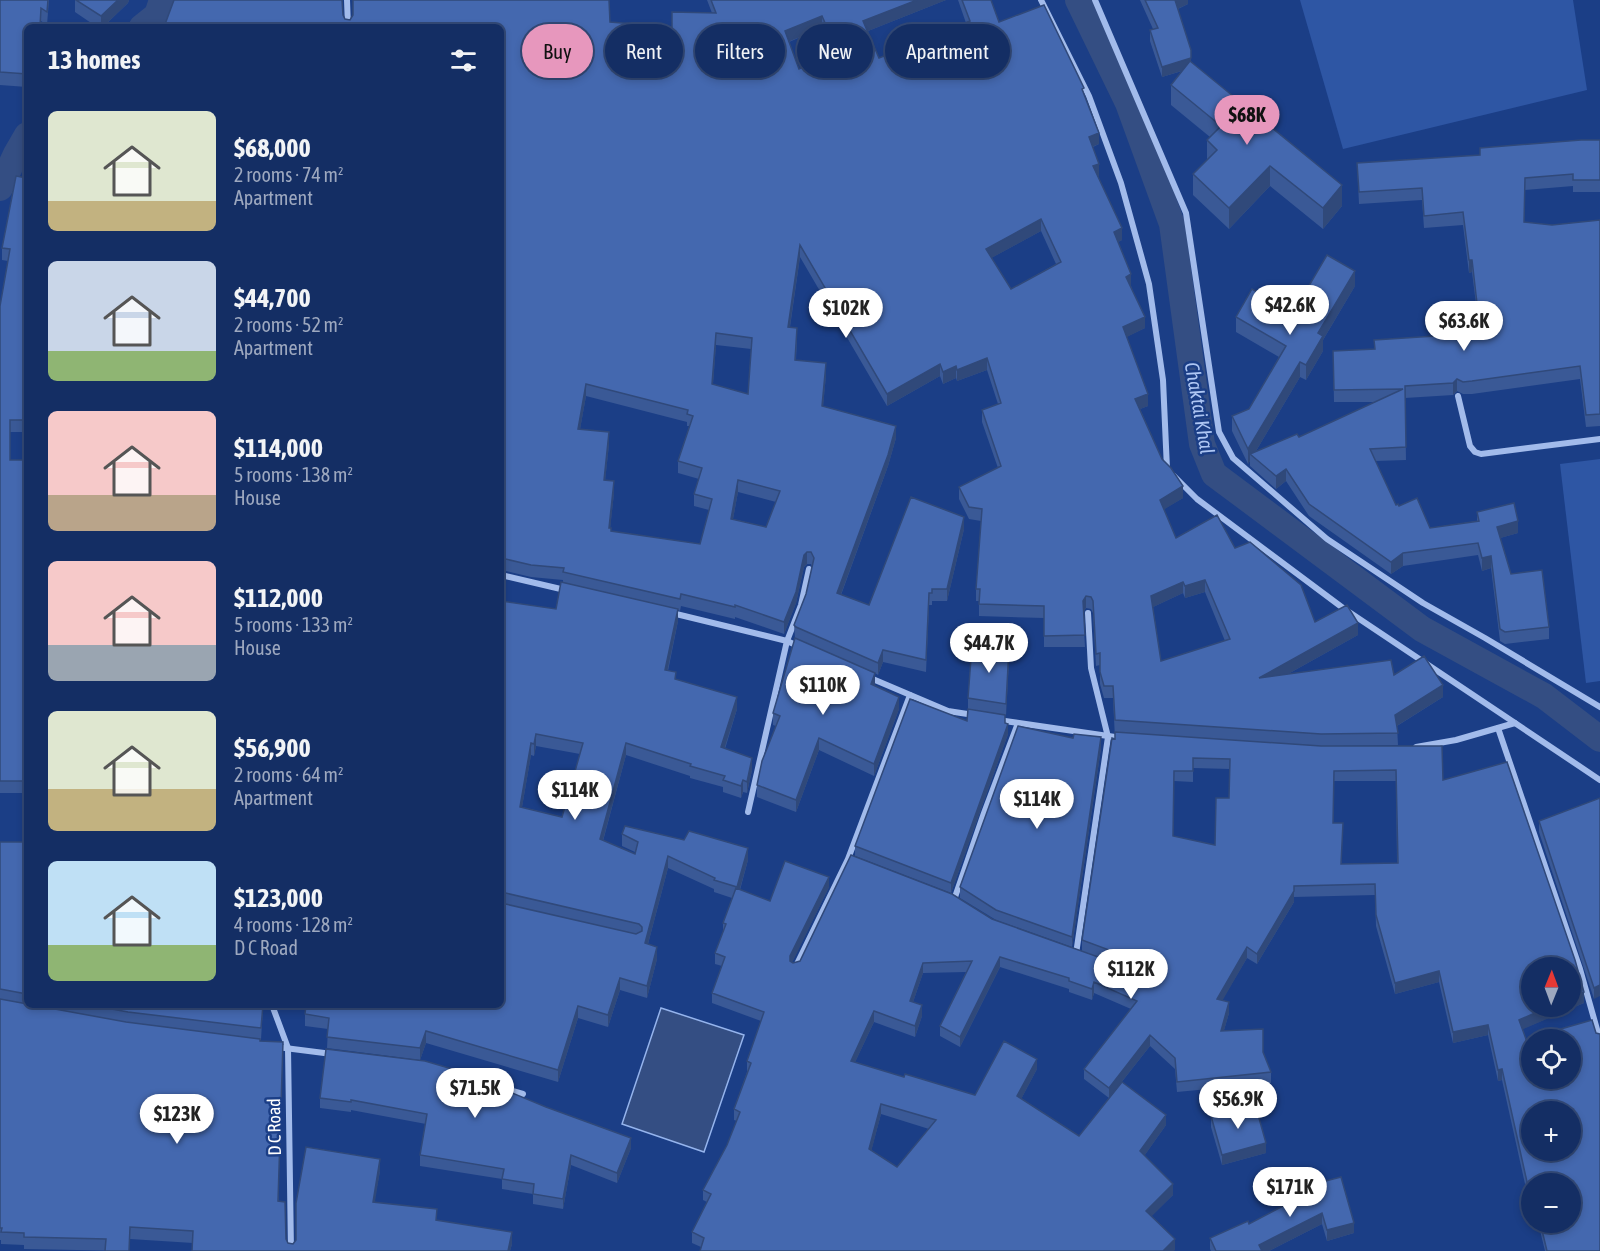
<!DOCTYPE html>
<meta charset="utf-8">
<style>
:root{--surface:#142e64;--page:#213a6d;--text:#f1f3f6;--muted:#9da8bf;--line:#334a78;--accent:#e797bd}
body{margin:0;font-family:"Asap Condensed",sans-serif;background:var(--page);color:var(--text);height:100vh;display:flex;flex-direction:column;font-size:22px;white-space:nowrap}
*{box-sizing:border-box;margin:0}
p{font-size:20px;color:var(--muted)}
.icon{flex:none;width:33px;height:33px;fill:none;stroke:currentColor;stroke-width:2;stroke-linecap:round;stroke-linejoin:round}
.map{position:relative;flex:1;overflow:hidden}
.panel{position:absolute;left:24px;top:24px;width:480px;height:984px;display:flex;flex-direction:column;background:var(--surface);border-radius:9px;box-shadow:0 3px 9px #0003,0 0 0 2px var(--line)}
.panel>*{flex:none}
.guide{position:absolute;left:522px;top:24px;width:570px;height:54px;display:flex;gap:12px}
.needle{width:39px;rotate:1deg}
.buttons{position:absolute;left:1521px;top:957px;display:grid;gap:12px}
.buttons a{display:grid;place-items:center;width:60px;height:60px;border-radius:50%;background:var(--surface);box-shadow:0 3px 9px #0003,0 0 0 2px var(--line);font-size:30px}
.price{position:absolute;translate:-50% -51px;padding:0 14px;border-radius:21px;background:#fff;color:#222;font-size:20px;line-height:39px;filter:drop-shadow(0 2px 3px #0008)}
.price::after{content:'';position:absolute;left:50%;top:36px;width:18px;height:14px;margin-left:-9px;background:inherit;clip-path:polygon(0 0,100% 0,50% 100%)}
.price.current{background:var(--accent);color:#111}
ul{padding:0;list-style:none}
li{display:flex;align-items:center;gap:18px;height:150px;padding:0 24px}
li span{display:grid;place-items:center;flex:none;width:168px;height:120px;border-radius:9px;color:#555}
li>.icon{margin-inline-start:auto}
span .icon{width:72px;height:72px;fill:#fffc;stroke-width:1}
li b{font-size:26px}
h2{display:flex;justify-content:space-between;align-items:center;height:72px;padding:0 24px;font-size:26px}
.chip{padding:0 21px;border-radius:27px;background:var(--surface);box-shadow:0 3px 9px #0003,0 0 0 2px var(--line);font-size:21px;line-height:54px}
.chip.current{background:var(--accent);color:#111}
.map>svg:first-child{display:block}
.green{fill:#2e56a4}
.water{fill:#344e83;stroke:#95b4ed;stroke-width:1.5}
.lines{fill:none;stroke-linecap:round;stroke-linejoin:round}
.canal{stroke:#344e83;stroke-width:26}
.street{stroke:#a2bbeb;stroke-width:6}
.wall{fill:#3a5996;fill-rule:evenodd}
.shaded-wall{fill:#30497a}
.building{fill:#4468af;stroke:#30497a;stroke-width:1.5;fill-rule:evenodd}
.labels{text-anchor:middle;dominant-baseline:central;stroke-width:5;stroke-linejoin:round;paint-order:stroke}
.street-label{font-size:18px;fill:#fff;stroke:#1b3e86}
.water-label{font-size:20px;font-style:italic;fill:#aec6f3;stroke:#1b3e86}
</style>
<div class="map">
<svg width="1600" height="1251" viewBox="0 0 1600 1251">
<rect width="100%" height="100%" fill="#1b3e86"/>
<!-- green -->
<g class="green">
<path d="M1300,0H1573L1587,90L1343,149Z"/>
<path d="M1600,459V681L1586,683L1560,464Z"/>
</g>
<!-- water -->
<path class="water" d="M661,1008L744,1035L704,1152L622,1124Z"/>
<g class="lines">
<!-- canal -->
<g class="canal">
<path d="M1078,0L1128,103L1172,224L1202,444L1214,474L1422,629L1544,696L1600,739"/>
<path d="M142,27L157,15L162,0"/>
<path d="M0,188L16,154L27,135"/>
</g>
<!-- street -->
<g class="street">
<path d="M347,0L348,27"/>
<path d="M1041,0L1089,96L1121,183L1149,284L1163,380L1167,469"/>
<path d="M1095,0L1186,213L1219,432L1233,458L1327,539L1423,603L1485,638L1600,707"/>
<path d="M1458,396L1470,446L1475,452L1481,454L1600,439"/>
<path d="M1174,476L1197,499L1343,608L1515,723L1456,740L1416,747"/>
<path d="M501,575L565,590"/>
<path d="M672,613L787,641L798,646"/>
<path d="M868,677L948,711L974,715"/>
<path d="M998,720L1122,738"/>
<path d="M1515,723L1600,780"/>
<path d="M1498,728L1580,969L1600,1040"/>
<path d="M748,812L787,641L801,605L809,569"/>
<path d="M954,900L984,813L1018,723"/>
<path d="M1076,954L1108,737L1091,668L1088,613"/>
<path d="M795,968L848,859L910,695"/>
<path d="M272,1005L288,1048L291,1251"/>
<path d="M277,1047L332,1054"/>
<path d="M489,1084L523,1094"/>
</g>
</g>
<!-- wall -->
<g class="wall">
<path d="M0,0H49L47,25L41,21L27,27V87L0,85Z"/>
<path d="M75,0H129L128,3L103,27H97L75,12Z"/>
<path d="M707,0H946L868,31L879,58L966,23L958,0H991L999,22L1084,96L1099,144L1093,147L1099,176H1098L1122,240L1118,242L1131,286L1145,328L1126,337L1148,406L1140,409L1162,459L1183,498L1164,509L1176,538L1235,548L1315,622L1358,635L1288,674L1394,675L1443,697L1397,726L1398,745L1331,746L1443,780L1584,1003L1522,1029L1600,1251H1545L1538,1222H1570L1532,1184L1531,1211L1502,1080L1498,1081L1488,1035L1453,1043L1439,982L1395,994L1376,926L1375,895L1294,897V902L1257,964L1247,958L1222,1000L1229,1013L1224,1030L1263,1052L1271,1072V1083L1177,1092L1175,1069L1150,1046L1109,1098L1084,1079V1069L1131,1009L1094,993L1092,1000L1069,992V989L1000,967L960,1047L940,1036V1026L966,972L923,973L913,1002L922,1016L915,1037L874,1022L855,1062L904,1077L975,1095L1037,1069L1021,1099L1079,1136L1166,1125L1144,1156L1173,1195L1151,1216L1175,1250L701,1247L692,1243V1232L707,1202L703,1200V1190L727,1145L737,1121L734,1120V1109L747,1072V1061L761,1021L712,1003V993L722,966L715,964V953L723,932V923L732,898L714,892V889L668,868L648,944L657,959L647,998L620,990L608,1027L578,1018L558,1082L426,1043L420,1060L327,1048L328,1029L305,1026V1014L501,1005V601L556,609L563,583V580L531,577L502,570V581L501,585V27H164L343,15L345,19L610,22L672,27L712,13ZM822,28L833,52L799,69L789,42ZM1041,231L1056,264L1011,289L991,258ZM800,257L887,406L940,376L943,384L956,378L957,381L987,370L998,404L982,410V422L998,468L959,487V499L969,519L981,521L976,589V601H979V616L1044,618V647H1085L1083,612L1086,608L1091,609L1093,613L1096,666L1100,665V684L1104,698H1113L1115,739L1082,940V951L992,919L793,963L792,962L829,887L770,901L740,890L748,860L622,834V846L635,852V854L603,841L626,755L690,776V778L723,787V792L741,798L743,792L747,793L752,770L725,749L737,709L676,679L668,671L678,621V610L680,611L681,606L735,619V617L784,634L796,603L804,567L807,564H811L812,567L806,594L794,625L795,638L773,713V725L776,726L757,785V797L796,812L819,750L874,776L899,709L875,686V673L878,675L883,662L926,672L929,605H932V601H947L964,529L869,605L841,595L888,466L896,438L823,406L826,375L796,360L797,339L790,327ZM716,345L751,349L748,394L713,384ZM586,396L687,422V426H690L678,461V473L699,479L694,494V506L709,510L700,544L611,531L610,528L614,493L605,481L609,444L580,429ZM738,492L776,502L766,527L733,519ZM1205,592L1225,641L1161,661L1153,607L1183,593L1185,598ZM536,746L580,754L562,817L522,807L531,755L534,756ZM1193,768L1230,769L1229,798L1215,845L1173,836L1174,781L1193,782ZM1334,781H1396L1397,863L1342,864L1333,823ZM881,1114L929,1129L897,1167L871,1151Z"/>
<path d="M1140,0H1188V4L1178,9L1191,62L1342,206L1323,229L1270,186L1229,229L1193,195V174L1207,160V140L1210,137L1171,105V85L1182,71L1162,77L1150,41V30L1153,29Z"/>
<path d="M1600,140V192H1573V186L1525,190L1524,222L1552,225L1600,220V426L1586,427L1580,379L1472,394H1463L1457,391L1453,395L1405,398L1406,460L1375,461L1396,505L1430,528L1477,521V512L1518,533L1500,538L1511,574L1549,627V639L1505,644L1500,641L1491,568L1482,571L1478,555L1403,566L1391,574L1309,516L1286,481L1276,489L1250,466V461L1248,464L1232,431V416L1249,409L1279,357L1236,332V317L1293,313L1355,286L1323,340V351L1306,380L1300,377L1256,451L1299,437L1376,402H1334L1333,351L1374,349V340L1435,336L1459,332V314L1477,312L1472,272L1469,273L1463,225L1424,228L1422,200L1359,204L1357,163L1480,155V148Z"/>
<path d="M27,178V432H10V460H27V793H0V306L8,261L2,260V248Z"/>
<path d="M1009,659L1006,715L968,709V698Z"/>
<path d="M967,721L1005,723L1008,734L951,893L855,856V846Z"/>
<path d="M1073,738L1101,748L1072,947L996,920L960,898V887Z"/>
<path d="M1600,798L1594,999L1539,832V821Z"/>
<path d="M0,842H27V1005H263L261,1040H260L279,1201L286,1239L288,1243L293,1244L380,1171L374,1202L437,1220L512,1244L510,1251L193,1243L130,1239L129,1251L24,1249V1245L1,1244V1240H0Z"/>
<path d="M326,1049L631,1148L617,1183L571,1165L563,1209L533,1204V1194L502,1189V1179L420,1166V1155L426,1124L351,1110V1112L320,1108V1098Z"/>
<path d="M1211,1116L1266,1153L1222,1165L1211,1127Z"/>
<path d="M1314,1184L1354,1233L1327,1241L1322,1224L1269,1251H1211L1210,1249V1238L1249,1224L1314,1190Z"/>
</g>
<!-- shaded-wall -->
<g class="shaded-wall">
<path d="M118,0H129L128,3L103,27H101V16Z"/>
<path d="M917,0H946L863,33V21Z"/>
<path d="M1175,0H1188V4L1175,10Z"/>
<path d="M822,16V28L785,43V31Z"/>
<path d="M1191,58V68L1162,77V67Z"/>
<path d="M1099,133V144L1089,148V137Z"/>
<path d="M1099,164V176L1093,178V166Z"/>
<path d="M1270,166V186L1229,229V208Z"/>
<path d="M1342,185V206L1323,229V208Z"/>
<path d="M1041,219V231L986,261V249Z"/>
<path d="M1122,228V240L1114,244V232Z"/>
<path d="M800,245V257L788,339V327Z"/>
<path d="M1469,260H1472V272L1469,273Z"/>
<path d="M1355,271V286L1323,340V351L1306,380V365L1318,333Z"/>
<path d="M1131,274V286L1126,289V277Z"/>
<path d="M1145,317V328L1123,339V327Z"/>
<path d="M716,333V345L712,395V384Z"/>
<path d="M987,358V370L957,381V370Z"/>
<path d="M1300,362V377L1253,456L1250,454V461L1248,464V449Z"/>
<path d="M826,363V375L822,418V406Z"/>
<path d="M940,364V376L887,406V394Z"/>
<path d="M956,366V378L943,384V372Z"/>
<path d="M1457,379V391L1453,395V383Z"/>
<path d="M586,384V396L578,441V429Z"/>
<path d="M1148,394V406L1135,411V399Z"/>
<path d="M896,426V438L888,466L837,605V593Z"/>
<path d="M609,432V444L604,492V480Z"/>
<path d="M1286,469V481L1276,489V476Z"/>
<path d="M738,480V492L731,530V519Z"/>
<path d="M614,481V493L609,540V528Z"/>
<path d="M1183,486V498L1160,512V500Z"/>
<path d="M964,517V529L947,601V589Z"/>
<path d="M1518,521V533L1497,539V527Z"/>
<path d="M807,552V564L804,567L796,603L784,634V622L804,555Z"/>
<path d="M1403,553V566L1391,574V562Z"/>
<path d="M1491,556V568L1482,571V558Z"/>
<path d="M501,558H502V581L501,585Z"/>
<path d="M1205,580V592L1185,598V586Z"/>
<path d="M1183,582V593L1151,608V596Z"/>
<path d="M1086,596V608L1083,613V601Z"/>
<path d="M678,609V621L665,682V670Z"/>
<path d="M1358,623V635L1259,690V678Z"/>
<path d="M1009,648V659L1006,715V704Z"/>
<path d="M883,650V662L878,675V663Z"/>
<path d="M875,673V685L871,696V684Z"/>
<path d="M1443,685V697L1395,727V715Z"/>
<path d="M737,697V709L721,759V747Z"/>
<path d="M899,697V709L874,776V764Z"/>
<path d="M1008,724V734L951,893V883Z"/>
<path d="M536,734V746L534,756V744Z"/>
<path d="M1101,737V748L1072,947V937Z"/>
<path d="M819,738V750L796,812V800Z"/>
<path d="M531,743V755L520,819V807Z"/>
<path d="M626,743V755L600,851V839Z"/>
<path d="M752,758V770L747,793V782Z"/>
<path d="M743,780V792L741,798V786Z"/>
<path d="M748,848V860L737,899V887Z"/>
<path d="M668,856V868L645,955V943Z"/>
<path d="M829,877V887L790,967V956Z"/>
<path d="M1294,891V902L1257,964V954Z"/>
<rect x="501" y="892" width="1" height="12"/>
<path d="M657,947V959L647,998V986Z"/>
<path d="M1247,947V958L1217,1010V999Z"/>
<path d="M1000,957V967L960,1047V1037Z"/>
<path d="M923,963V973L910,1011V1001Z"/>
<path d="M1439,971V982L1395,994V983Z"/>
<path d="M620,978V990L608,1027V1015Z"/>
<path d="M1094,982V993L1092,1000V989Z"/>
<path d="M1600,985V996L1594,999V988Z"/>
<path d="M1584,992V1003L1519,1031V1020L1551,1006H1570V998Z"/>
<path d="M1229,1002V1013L1221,1041V1031Z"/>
<path d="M922,1005V1016L915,1037V1026Z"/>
<path d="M578,1006V1018L558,1082V1070Z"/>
<path d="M874,1011V1022L851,1071V1061Z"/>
<path d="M1488,1025V1035L1453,1043V1032Z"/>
<path d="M426,1031V1043L420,1060V1048Z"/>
<path d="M1150,1035V1046L1109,1098V1088Z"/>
<path d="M1037,1059V1069L1017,1107V1096Z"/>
<path d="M1502,1069V1080L1498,1081V1070Z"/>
<path d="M881,1104V1114L869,1160V1149Z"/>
<path d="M1166,1115V1125L1140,1162V1151Z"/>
<path d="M631,1138V1148L617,1183V1173Z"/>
<path d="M1266,1143V1153L1222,1165V1155Z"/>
<path d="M571,1155V1165L563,1209V1199Z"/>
<path d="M380,1159V1171L373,1214V1202Z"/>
<path d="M1173,1184V1195L1146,1222V1211Z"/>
<path d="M1322,1213V1224L1269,1251H1259V1245Z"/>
<path d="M1354,1223V1233L1327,1241V1230Z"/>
<path d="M512,1232V1244L510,1251H508Z"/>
<path d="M1175,1239V1250L1174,1251H1163Z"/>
</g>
<!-- building -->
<g class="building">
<path d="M0,0H48L47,12L41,8L40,27H27V74L0,72Z"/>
<path d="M76,0H118L101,16Z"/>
<path d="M174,0H342L343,15L345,19L350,20L353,15V0H609L610,22L672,27V12L716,13L711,0H917L863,21L879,58L970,21L962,0H991L999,22L1044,5L1084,88L1082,89L1099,133L1089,137L1099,164L1093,166L1122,228L1114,232L1131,274L1126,277L1145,317L1123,327L1148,394L1135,399L1162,459L1171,468L1183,486L1160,500L1176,538L1217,515L1235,548L1250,542L1301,585L1315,622L1347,605L1358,623L1259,678L1391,660L1394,675L1424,656L1443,685L1395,715L1398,733L1321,734L1115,720L1113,686H1104L1100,672V653L1096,654L1093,601L1091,597L1086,596L1083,601L1085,635L1044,636V606L979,604L980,589H976L982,509L969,507L959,487L1001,466L982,410L1001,403L987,358L957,370L956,366L943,372L940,364L887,394L800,245L788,327L797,328L795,360L826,363L822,406L896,426L888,455L837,593L869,605L911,497L964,517L947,589H932V593H929L926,660L883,650L878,663L796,627L794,625L806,594L814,558L811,552H807L804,555L796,592L784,622L735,605V607L681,594L680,599L563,572L564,568L531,565L501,558V27H164ZM822,16L837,50L799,69L785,31ZM1041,219L1061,262L1011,289L986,249ZM716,333L752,338L748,394L712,384ZM586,384L688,410L687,414L693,416L678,461L702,468L694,494L712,499L700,544L611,531V528H609L614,481L604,480L609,432L578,429ZM738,480L780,491L766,527L731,519ZM1205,580L1230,639L1161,661L1151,596L1183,582L1185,586Z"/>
<path d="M1145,0H1175L1191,50V58L1162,67L1150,30L1158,28Z"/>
<path d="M1190,61L1342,185L1323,208L1270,166L1229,208L1193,174L1217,150L1207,140L1221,126L1171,85Z"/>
<path d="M1581,140H1600V180H1573V174L1525,178L1524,222L1552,225L1600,220V414L1586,415L1580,366L1472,381L1463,382L1457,379L1453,383L1405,386L1406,447L1370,449L1396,505L1398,504L1399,506L1417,498L1430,528L1479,521L1477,512L1514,503L1518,521L1497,527L1511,574L1542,570L1549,627L1505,632L1500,629L1491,556L1482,558L1478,543L1403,553L1391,562L1309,504L1286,469L1276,476L1250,454L1297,434L1299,437L1403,389L1334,390L1333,351L1375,349L1374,340L1435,336V333L1461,332L1459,314L1478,312L1472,260H1469L1463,212L1424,216L1422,188L1359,192L1357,163L1480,155V148Z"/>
<path d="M16,176L27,178V420H10V460H27V781H0V306L10,249L2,248Z"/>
<path d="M1327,255L1355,271L1318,333L1323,336L1306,365L1300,362L1248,449L1232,416L1249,409L1286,346L1236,317L1252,289L1293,313Z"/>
<path d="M561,582L678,609L665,670L676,672L675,679L737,697L721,747L752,758L747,782L743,780L741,786L723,780L725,776L690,766L691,764L626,743L600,839L635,854L638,842L622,834L625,826L684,840L689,831L748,848L737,887L714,880L715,878L668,856L645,943L657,947L647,986L620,978L608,1015L578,1006L558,1070L426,1031L420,1048L327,1037L329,1018L305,1014L306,1005H501V903L636,934L642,931V927L639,924L501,892V601L556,609ZM536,734L583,743L562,817L520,807L531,743L534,744Z"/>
<path d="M795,638L875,673L871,684L899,697L874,764L819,738L796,800L757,785L762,761L780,716L773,713Z"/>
<path d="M972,645L1009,648L1006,704L968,698Z"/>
<path d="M910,699L967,721L968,709L1005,715V723L1008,724L951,883L855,846Z"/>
<path d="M1018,726L1073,738L1074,734L1101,737L1072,937L996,910L960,887Z"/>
<path d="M1115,732L1321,746H1442L1443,780L1507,762L1575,960L1584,992L1570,998V968H1532V1006H1551L1519,1020L1526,1039L1592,1020L1596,1033L1600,1034V1251H1547L1540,1222H1570V1184H1532L1531,1200L1502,1069L1498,1070L1488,1025L1453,1032L1439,971L1395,983L1376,915L1375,884L1294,886V891L1257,954L1247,947L1217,999L1229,1002L1221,1031L1263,1029V1052L1271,1072L1177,1082L1175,1058L1150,1035L1109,1088L1084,1069L1137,1001L1094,982L1092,989L1069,981V978L1000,957L960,1037L940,1026L972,961L923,963L910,1001L922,1005L915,1026L874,1011L851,1061L904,1077L905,1074L975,1095L1004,1041L1037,1059L1017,1096L1079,1136L1122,1082L1166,1115L1140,1151L1173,1184L1146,1211L1175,1239L1163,1251H700L704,1238L692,1232L711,1194L703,1190L727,1145L740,1112L734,1109L751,1063L747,1061L764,1012L712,993L725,957L715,953L726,924L723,923L736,888L770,901L785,861L829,877L790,956V961L793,963L800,961L851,855L952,894L992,919L1126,967L1131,963L1128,957L1082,940L1112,738L1115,739ZM1193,758L1230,759L1229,798H1216L1215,845L1173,836L1174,771H1193ZM1396,770L1398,863L1341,864L1343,823H1333L1334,771ZM1532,1040H1570V1078H1532ZM881,1104L936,1120L897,1167L869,1149ZM1532,1112H1570V1150H1532Z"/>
<path d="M1600,798V985L1594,988L1539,821Z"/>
<path d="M0,842H27V994L0,989Z"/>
<path d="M0,999L126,1022L260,1039V1041L283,1042L278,1201L285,1202L286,1239L288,1243L293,1244L296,1240V1203L306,1147L380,1159L373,1202L437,1209L436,1220L512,1232L508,1251H192L193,1231L130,1227L129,1251H105L106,1239L24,1237V1233L1,1232L2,1228H0Z"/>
<path d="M90,1005H263L261,1028L128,1012Z"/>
<path d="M326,1049L425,1061L459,1071L546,1107L631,1138L617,1173L571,1155L563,1199L533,1194L534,1184L502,1179L504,1169L420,1155L427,1114L351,1100V1102L320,1098Z"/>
<path d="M1255,1104L1266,1143L1222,1155L1211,1116Z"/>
<path d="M1341,1177L1354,1223L1327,1230L1322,1213L1259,1245L1262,1251H1216L1210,1238L1248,1221L1249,1224L1315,1189L1314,1184Z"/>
</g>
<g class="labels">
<!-- street labels -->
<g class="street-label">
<text transform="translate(274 1127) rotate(-91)">D C Road</text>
</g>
<!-- water labels -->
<g class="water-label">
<text transform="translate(1200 408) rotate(80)">Chaktai Khal</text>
</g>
</g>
</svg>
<div class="buttons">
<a><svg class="needle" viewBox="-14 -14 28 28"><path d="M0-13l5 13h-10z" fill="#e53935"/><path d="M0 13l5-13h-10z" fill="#9da8bf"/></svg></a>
<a><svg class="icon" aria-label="locate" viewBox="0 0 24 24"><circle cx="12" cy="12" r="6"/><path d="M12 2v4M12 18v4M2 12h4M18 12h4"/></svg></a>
<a>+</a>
<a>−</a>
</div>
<b class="price current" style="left:1247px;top:146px">$68K</b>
<b class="price" style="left:1290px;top:336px">$42.6K</b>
<b class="price" style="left:846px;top:339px">$102K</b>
<b class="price" style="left:1464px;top:352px">$63.6K</b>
<b class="price" style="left:989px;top:674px">$44.7K</b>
<b class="price" style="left:823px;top:716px">$110K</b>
<b class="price" style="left:575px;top:821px">$114K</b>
<b class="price" style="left:1037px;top:830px">$114K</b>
<b class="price" style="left:1131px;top:1000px">$112K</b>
<b class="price" style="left:475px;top:1119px">$71.5K</b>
<b class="price" style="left:1238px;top:1130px">$56.9K</b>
<b class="price" style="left:177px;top:1145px">$123K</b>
<b class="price" style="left:1290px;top:1218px">$171K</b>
<div class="guide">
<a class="chip current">Buy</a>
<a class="chip">Rent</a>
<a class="chip">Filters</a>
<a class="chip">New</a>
<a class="chip">Apartment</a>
</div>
<section class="panel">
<h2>13 homes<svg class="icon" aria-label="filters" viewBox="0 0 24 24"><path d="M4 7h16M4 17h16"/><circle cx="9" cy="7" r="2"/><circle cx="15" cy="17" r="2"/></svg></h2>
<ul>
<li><span style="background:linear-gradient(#dfe7d0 75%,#c2b280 0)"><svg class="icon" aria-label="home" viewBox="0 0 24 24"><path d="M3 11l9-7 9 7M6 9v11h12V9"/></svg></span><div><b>$68,000</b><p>2 rooms · 74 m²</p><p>Apartment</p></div></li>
<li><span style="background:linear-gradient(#c9d6e8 75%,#8fb573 0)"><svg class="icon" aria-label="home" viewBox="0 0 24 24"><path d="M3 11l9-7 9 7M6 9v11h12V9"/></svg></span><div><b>$44,700</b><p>2 rooms · 52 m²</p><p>Apartment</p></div></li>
<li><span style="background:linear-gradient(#f6c9c9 70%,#b9a48a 0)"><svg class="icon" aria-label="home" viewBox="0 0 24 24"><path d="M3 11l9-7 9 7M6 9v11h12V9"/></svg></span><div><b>$114,000</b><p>5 rooms · 138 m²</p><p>House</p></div></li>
<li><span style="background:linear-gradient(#f6c9c9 70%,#9aa5b1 0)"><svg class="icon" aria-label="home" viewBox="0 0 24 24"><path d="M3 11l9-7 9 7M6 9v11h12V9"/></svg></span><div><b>$112,000</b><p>5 rooms · 133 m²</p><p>House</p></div></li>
<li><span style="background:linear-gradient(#dfe7d0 65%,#c2b280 0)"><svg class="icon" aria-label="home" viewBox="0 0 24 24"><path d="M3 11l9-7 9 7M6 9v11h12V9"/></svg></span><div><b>$56,900</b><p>2 rooms · 64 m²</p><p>Apartment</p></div></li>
<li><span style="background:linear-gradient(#bfe0f5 70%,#8fb573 0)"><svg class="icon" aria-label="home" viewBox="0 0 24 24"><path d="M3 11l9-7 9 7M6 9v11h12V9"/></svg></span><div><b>$123,000</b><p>4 rooms · 128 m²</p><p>D C Road</p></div></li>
</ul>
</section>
</div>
